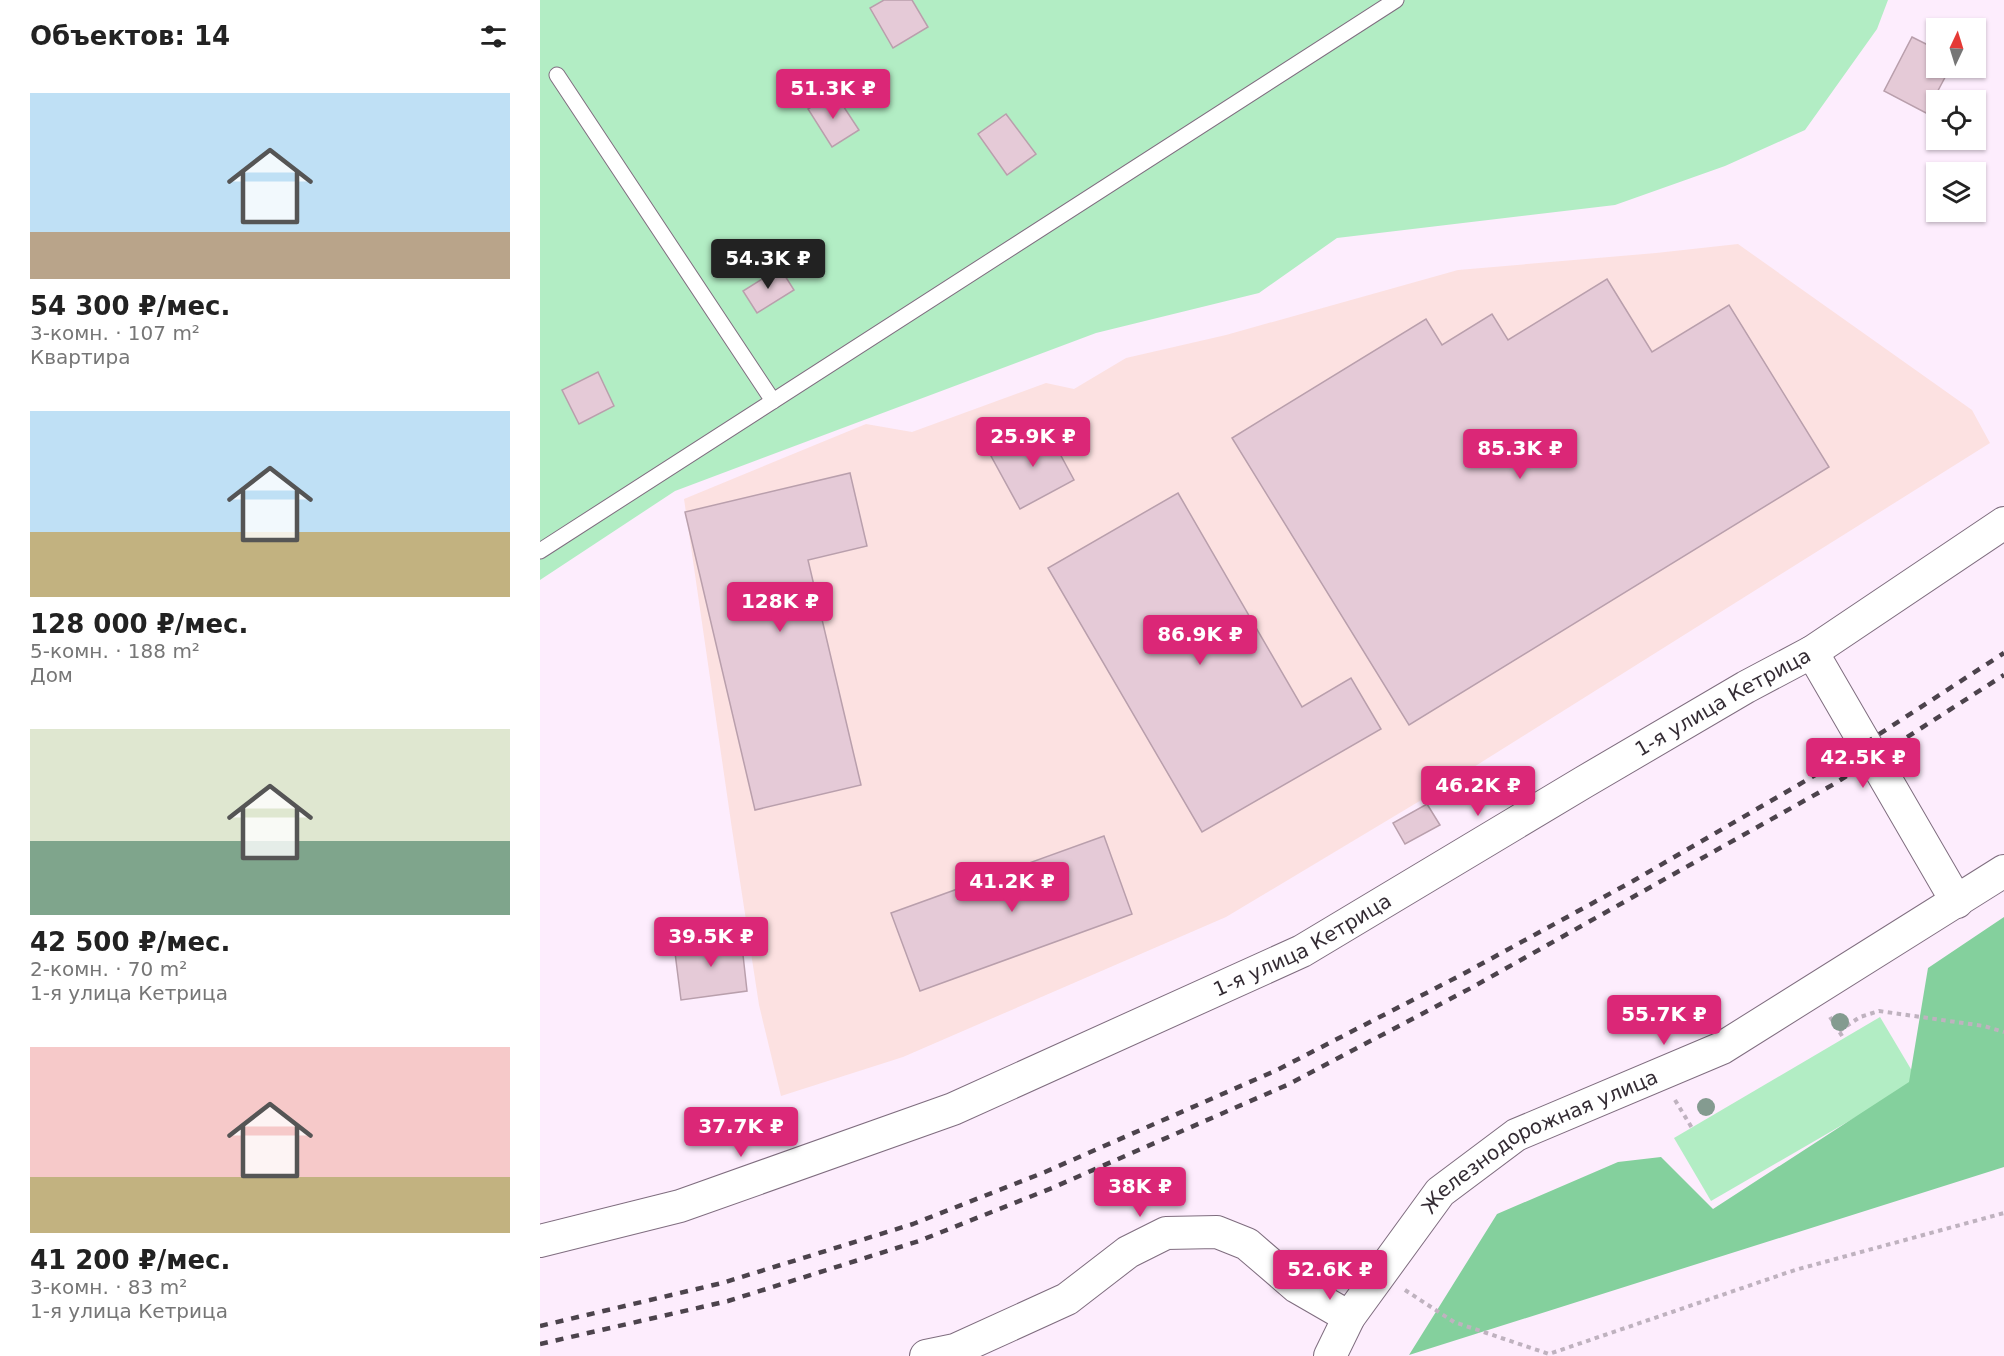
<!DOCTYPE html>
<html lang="ru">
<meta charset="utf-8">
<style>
:root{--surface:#fff;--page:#f2f2f2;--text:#222;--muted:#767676;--accent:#db2777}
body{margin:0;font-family:"DejaVu Sans",sans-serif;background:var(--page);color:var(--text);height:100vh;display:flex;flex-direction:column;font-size:22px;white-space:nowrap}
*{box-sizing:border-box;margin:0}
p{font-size:20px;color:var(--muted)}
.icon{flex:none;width:33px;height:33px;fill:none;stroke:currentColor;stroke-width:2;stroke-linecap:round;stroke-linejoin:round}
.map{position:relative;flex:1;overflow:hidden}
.details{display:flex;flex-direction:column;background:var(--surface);width:540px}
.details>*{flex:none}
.needle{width:39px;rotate:4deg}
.buttons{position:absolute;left:1386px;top:18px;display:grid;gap:12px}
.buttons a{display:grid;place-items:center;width:60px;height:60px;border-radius:0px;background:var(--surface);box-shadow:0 2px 4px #0004;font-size:30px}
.price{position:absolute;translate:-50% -51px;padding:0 14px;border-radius:6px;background:var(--accent);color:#fff;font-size:20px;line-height:39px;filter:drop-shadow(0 2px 3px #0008)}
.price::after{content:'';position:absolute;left:50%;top:36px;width:18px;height:14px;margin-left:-9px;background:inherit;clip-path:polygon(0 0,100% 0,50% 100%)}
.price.on{background:#222;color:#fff}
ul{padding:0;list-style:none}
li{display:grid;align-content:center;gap:12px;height:318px;padding:0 30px}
li span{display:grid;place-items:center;height:186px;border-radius:0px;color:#555}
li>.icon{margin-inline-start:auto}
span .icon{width:108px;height:108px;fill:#fffc;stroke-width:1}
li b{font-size:26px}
h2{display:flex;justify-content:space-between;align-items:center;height:72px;padding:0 30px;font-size:26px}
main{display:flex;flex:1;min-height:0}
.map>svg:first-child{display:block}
.industrial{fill:#fce1e1}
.green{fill:#b2edc4}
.forest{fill:#84d09d}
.building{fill:#e5cad7;stroke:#b99fac;stroke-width:1.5}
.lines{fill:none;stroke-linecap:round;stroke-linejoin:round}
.service-casing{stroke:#7f6d7f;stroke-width:17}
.minor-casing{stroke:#7f6d7f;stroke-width:34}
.path{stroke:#bfb2bf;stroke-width:4;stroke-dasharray:4.5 4.5;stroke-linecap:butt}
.service{stroke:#fff;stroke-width:15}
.minor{stroke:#fff;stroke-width:32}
.rail{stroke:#4c434c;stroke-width:4.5;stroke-dasharray:8 8;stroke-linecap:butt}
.tree{fill:#849b90}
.labels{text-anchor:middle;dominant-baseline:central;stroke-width:5;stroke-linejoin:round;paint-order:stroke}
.street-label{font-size:20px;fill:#342c34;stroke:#fff}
</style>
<main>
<section class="details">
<h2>Объектов: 14<svg class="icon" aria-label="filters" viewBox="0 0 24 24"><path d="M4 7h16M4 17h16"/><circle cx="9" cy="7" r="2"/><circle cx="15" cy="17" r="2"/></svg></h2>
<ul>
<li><span style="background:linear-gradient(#bfe0f5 75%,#b9a48a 0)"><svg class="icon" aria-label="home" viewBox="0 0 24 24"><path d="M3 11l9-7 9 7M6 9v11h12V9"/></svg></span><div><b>54 300 ₽/мес.</b><p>3-комн. · 107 m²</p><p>Квартира</p></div></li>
<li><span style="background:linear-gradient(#bfe0f5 65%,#c2b280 0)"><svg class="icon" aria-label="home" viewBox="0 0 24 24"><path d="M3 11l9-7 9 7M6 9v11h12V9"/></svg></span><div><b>128 000 ₽/мес.</b><p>5-комн. · 188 m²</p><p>Дом</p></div></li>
<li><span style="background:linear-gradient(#dfe7d0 60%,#7fa58c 0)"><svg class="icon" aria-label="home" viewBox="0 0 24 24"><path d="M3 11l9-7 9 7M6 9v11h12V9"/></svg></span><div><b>42 500 ₽/мес.</b><p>2-комн. · 70 m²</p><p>1-я улица Кетрица</p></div></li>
<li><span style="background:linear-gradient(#f6c9c9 70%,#c2b280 0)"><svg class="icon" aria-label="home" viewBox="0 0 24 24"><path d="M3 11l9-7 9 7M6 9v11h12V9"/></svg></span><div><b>41 200 ₽/мес.</b><p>3-комн. · 83 m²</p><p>1-я улица Кетрица</p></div></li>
</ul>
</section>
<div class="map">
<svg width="1464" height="1356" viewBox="0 0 1464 1356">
<rect width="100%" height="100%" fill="#fdedfd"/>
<!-- industrial -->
<path class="industrial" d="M1198,244L1432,410L1450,443L878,802L686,917L363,1057L241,1096L219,1005L192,829L144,499L326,424L372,432L506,383L534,389L586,358L686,335L918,270L1116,253Z"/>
<!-- green -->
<g class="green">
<path d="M0,0H1348L1337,29L1265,130L1185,166L1075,205L797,238L719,293L556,333L135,491L0,580Z"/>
<path d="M1340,1017L1378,1081L1171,1201L1134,1138Z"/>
</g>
<!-- forest -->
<path class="forest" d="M1464,917V1167L869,1355L957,1214L1078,1162L1121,1157L1173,1209L1369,1082L1388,968Z"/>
<!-- building -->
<g class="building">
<path d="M344,0H372L388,27L353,48L330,8Z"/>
<path d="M1372,37L1396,49V68H1410L1386,113L1344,91Z"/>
<path d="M294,92L319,130L292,147L268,109Z"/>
<path d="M466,114L496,154L467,175L438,134Z"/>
<path d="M240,268L254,290L217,313L203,291Z"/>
<path d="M1067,279L1112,352L1189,305L1289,467L869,725L692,438L886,319L902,345L952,314L968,340Z"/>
<path d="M58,372L74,406L39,424L22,390Z"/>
<path d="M505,426L534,480L480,509L451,456Z"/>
<path d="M310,473L327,546L268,560L321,785L215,810L145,512Z"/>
<path d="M638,493L762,707L811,678L841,729L662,832L508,568Z"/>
<path d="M887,804L900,825L865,844L853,823Z"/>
<path d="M564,836L592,914L380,991L351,913Z"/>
<path d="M201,937L207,991L141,1000L134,945Z"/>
</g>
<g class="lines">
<defs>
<g id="service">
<path d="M17,75L233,401"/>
<path d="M0,551L856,0"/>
</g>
<g id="minor">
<path d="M1272,652L1417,902"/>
<path id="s1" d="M0,1241L140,1206L413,1109L762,951L1044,782L1206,687L1272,652L1464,523"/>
<path d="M386,1356L415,1350L527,1299L588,1252L626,1233L677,1232L707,1244L757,1287L809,1317"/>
<path id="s2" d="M790,1356L809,1317L900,1192L976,1135L1182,1048L1464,871"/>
</g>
</defs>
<!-- service casing -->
<use href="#service" class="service-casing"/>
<!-- minor casing -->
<use href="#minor" class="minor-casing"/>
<!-- path -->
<g class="path">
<path d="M1290,1017L1304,1039"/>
<path d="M1299,1031L1320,1017L1339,1011L1444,1026L1464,1032"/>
<path d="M1135,1100L1152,1128"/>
<path d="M865,1290L914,1322L1009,1354L1255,1270L1464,1213"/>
</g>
<!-- service -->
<use href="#service" class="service"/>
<!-- minor -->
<use href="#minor" class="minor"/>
<!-- rail -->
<g class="rail">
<path d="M0,1326L182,1283L373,1224L505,1172L737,1070L923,974L1093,881L1284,770L1464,653"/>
<path d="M0,1344L188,1301L379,1241L512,1188L747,1085L931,988L1294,784L1464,675"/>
</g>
</g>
<!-- trees -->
<g class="tree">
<circle cx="1300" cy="1022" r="9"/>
<circle cx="1166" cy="1107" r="9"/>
</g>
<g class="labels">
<!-- street labels -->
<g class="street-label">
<text stroke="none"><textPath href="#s1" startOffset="1306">1-я улица Кетрица</textPath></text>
<text stroke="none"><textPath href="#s1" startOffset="820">1-я улица Кетрица</textPath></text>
<text stroke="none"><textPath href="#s2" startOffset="310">Железнодорожная улица</textPath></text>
</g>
</g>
</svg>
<div class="buttons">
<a><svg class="needle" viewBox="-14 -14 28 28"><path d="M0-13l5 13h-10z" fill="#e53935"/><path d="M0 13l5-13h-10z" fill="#767676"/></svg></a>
<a><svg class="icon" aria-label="locate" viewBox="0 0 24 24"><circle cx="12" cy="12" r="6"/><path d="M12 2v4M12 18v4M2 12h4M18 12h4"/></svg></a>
<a><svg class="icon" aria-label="layers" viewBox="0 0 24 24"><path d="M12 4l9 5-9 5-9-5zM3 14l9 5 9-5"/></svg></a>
</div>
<b class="price" style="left:293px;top:120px">51.3K ₽</b>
<b class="price on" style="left:228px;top:290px">54.3K ₽</b>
<b class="price" style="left:493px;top:468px">25.9K ₽</b>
<b class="price" style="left:980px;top:480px">85.3K ₽</b>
<b class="price" style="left:240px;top:633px">128K ₽</b>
<b class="price" style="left:660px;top:666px">86.9K ₽</b>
<b class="price" style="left:1323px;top:789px">42.5K ₽</b>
<b class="price" style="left:938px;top:817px">46.2K ₽</b>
<b class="price" style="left:472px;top:913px">41.2K ₽</b>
<b class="price" style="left:171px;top:968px">39.5K ₽</b>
<b class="price" style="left:1124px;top:1046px">55.7K ₽</b>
<b class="price" style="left:201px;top:1158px">37.7K ₽</b>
<b class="price" style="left:600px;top:1218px">38K ₽</b>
<b class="price" style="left:790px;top:1301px">52.6K ₽</b>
</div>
</main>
